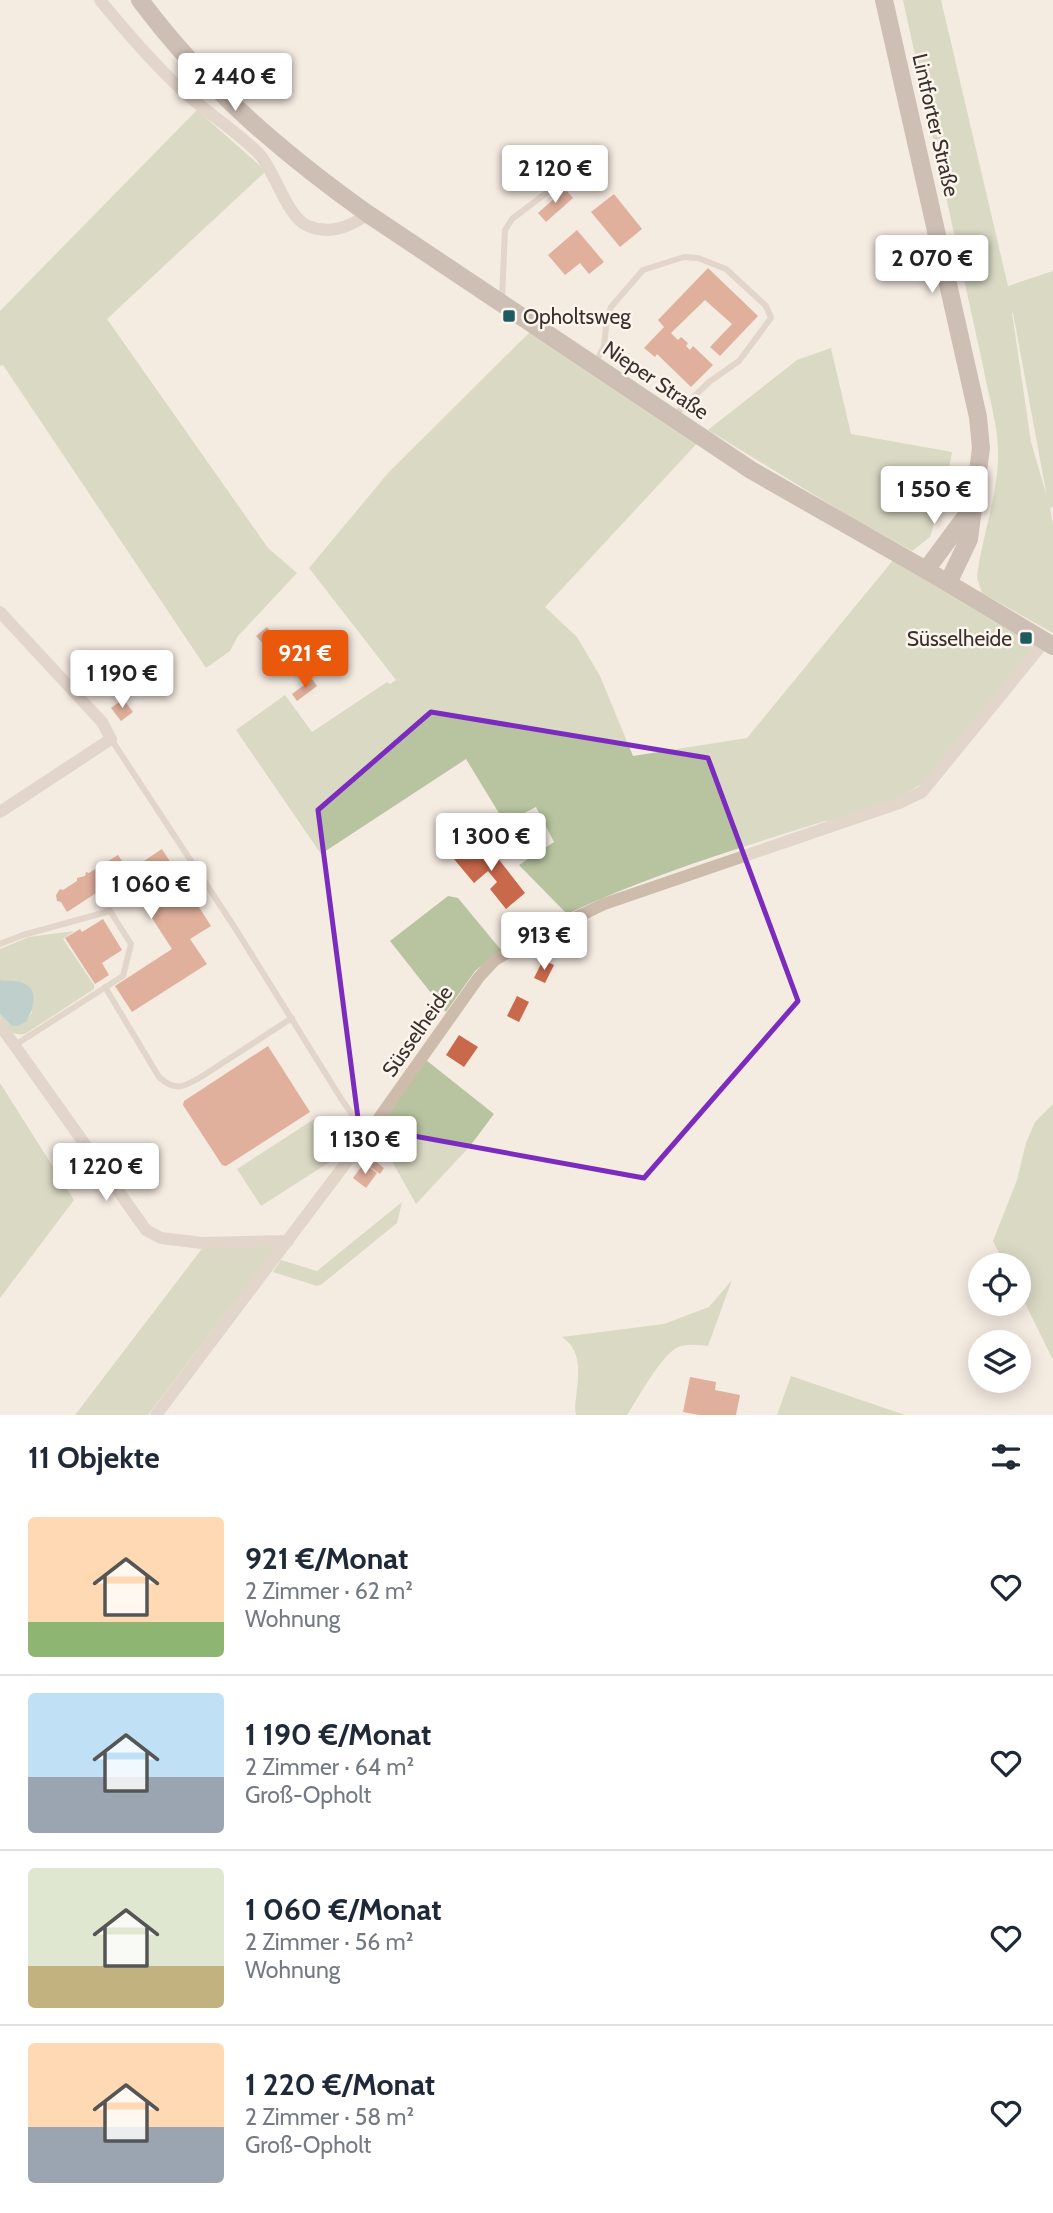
<!DOCTYPE html>
<html lang="de">
<meta charset="utf-8">
<style>
:root{--surface:#fff;--page:#f6f6f7;--text:#1f2937;--muted:#747a83;--line:#e0e1e3;--accent:#ea580c}
body{margin:0;font-family:Cabin,sans-serif;background:var(--page);color:var(--text);height:100vh;display:flex;flex-direction:column;font-size:26px;white-space:nowrap}
*{box-sizing:border-box;margin:0}
p{font-size:23px;color:var(--muted)}
.icon{flex:none;width:38px;height:38px;fill:none;stroke:currentColor;stroke-width:2;stroke-linecap:round;stroke-linejoin:round}
.map{position:relative;height:1415px;overflow:hidden}
.sheet{display:flex;flex-direction:column;background:var(--surface);flex:1}
.sheet>*{flex:none}
.fabs{position:absolute;left:968px;top:1253px;display:grid;gap:14px}
.fabs a{display:grid;place-items:center;width:63px;height:63px;border-radius:50%;background:var(--surface);box-shadow:0 4px 18px #0003;font-size:35px}
.price{position:absolute;translate:-50% -60px;padding:0 16px;border-radius:7px;background:#fff;color:#222;font-size:23px;line-height:46px;filter:drop-shadow(0 2px 4px #0008)}
.price::after{content:'';position:absolute;left:50%;top:42px;width:21px;height:16px;margin-left:-10px;background:inherit;clip-path:polygon(0 0,100% 0,50% 100%)}
.price.active{background:var(--accent);color:#fff}
ul{padding:0;list-style:none}
li{display:flex;align-items:center;gap:21px;height:175px;padding:0 28px}
li+li{border-top:2px solid var(--line)}
li span{display:grid;place-items:center;flex:none;width:196px;height:140px;border-radius:7px;color:#555}
li>.icon{margin-inline-start:auto}
span .icon{width:84px;height:84px;fill:#fffc;stroke-width:1}
li b{font-size:30px}
h2{display:flex;justify-content:space-between;align-items:center;height:84px;padding:0 28px;font-size:30px}
.map>svg:first-child{display:block}
.green{fill:#b8c4a0;fill-rule:evenodd}
.water{fill:#7fb0b2}
.building{fill:#c8694b}
.lines{fill:none;stroke-linecap:round;stroke-linejoin:round}
.lane{stroke:#cdbbac;stroke-width:6}
.street{stroke:#cdbbac;stroke-width:12}
.secondary{stroke:#a18a7d;stroke-width:18}
.marked{fill:none;stroke:#7b2cbf;stroke-width:5;stroke-linejoin:round}
.poi-dot{fill:#1f5a5e;stroke:#fbf5ee;stroke-width:2.5}
.labels{text-anchor:middle;dominant-baseline:central;stroke-width:5;stroke-linejoin:round;paint-order:stroke}
.street-label{font-size:21px;fill:#3b302b;stroke:#fbf5ee}
.poi-label{font-size:21px;fill:#3b302b;stroke:#fbf5ee;text-anchor:start}
</style>
<div class="map">
<svg width="1053" height="1415" viewBox="0 0 1053 1415">
<rect width="100%" height="100%" fill="#f4ebe1"/>
<!-- green -->
<g class="green">
<path d="M903,0H941L1008,286L1053,271V507L1050,508L1053,525V633L982,593L977,578C981,538 998,497 998,456C999,425 988,396 983,366ZM1012,313H1013L1047,497L1031,442Z"/>
<path d="M197,110L266,171L107,319L268,548L297,573L238,636L230,651L206,668L3,365L0,366V311Z"/>
<path d="M530,332L702,438L545,607L577,637L600,676L633,756L747,738L894,559L940,589L1033,644L1030,652L925,782L898,798L831,822L825,821C739,848 649,875 567,914L519,865L554,842L536,807L505,823L466,759L321,854L236,730L285,695L312,732L387,682L390,684L396,680L309,568L389,472Z"/>
<path d="M831,348L851,434L952,452L945,490L930,537L912,551L849,516L708,430L797,360Z"/>
<path d="M448,896L458,898L501,950L475,971L446,1012L390,941Z"/>
<path d="M74,931L63,939L94,985V989L25,1034C12,1036 0,1028 0,1014L12,1026C23,1026 27,1021 32,1012L9,981L0,980V949L29,937Z"/>
<path d="M426,1060L494,1114L470,1146L416,1204L376,1133Z"/>
<path d="M0,1083L74,1200L0,1298Z"/>
<path d="M1053,1104V1360L1019,1291L1018,1265H1005L993,1241L1017,1180L1026,1143L1035,1122Z"/>
<path d="M316,1118L339,1156L261,1206L237,1169Z"/>
<path d="M402,1202L397,1223L322,1284L317,1286L273,1272L281,1260L317,1271Z"/>
<path d="M204,1246L276,1247L148,1415H75Z"/>
<path d="M732,1280L708,1346C698,1345 685,1343 676,1348C659,1359 638,1398 627,1415H576L575,1408C577,1383 586,1353 562,1337L664,1324L709,1307Z"/>
<path d="M791,1376L905,1415H777Z"/>
</g>
<!-- water -->
<path class="water" d="M0,980C7,981 16,980 23,983C40,989 33,1010 26,1022L18,1026H12L0,1014Z"/>
<!-- building -->
<g class="building">
<path d="M565,189L573,198L546,222L538,213Z"/>
<path d="M614,194L642,229L620,247L591,212Z"/>
<path d="M577,230L604,262L589,274L580,263L565,275L548,255Z"/>
<path d="M708,268L758,316L720,356L710,347L732,324L705,300L671,333L678,340L681,337L688,343L686,346L690,350L693,346L713,365L691,387L657,354L655,357L644,348L664,327L658,320Z"/>
<path d="M267,627L289,652L279,661L256,636Z"/>
<path d="M324,633L342,649L318,674L301,657Z"/>
<path d="M312,679L317,686L297,701L292,694Z"/>
<path d="M123,699L133,712L121,721L111,708Z"/>
<path d="M486,843L525,893L506,909L490,889L497,882L488,871L474,883L454,859L470,846L475,852Z"/>
<path d="M162,849L211,926L190,939L207,964L132,1012L115,986L172,949L124,875L67,912L61,902L57,901L56,895L60,889L63,890L77,881V878L85,876L86,872L89,873L118,855L129,871Z"/>
<path d="M103,919L122,950L102,963L109,975L95,984L65,938L80,929L82,932Z"/>
<path d="M543,960L554,965L545,983L534,978Z"/>
<path d="M517,996L529,1002L519,1022L507,1016Z"/>
<path d="M459,1035L478,1047L464,1067L446,1055Z"/>
<path d="M268,1046L310,1112L226,1166L222,1165L183,1105L184,1101Z"/>
<path d="M370,1157L384,1168L380,1174L365,1163Z"/>
<path d="M364,1163L377,1173L366,1188L353,1178Z"/>
<path d="M690,1377L716,1382L715,1390L740,1395L736,1415H699L683,1412Z"/>
</g>
<g class="lines">
<!-- lane -->
<g class="lane">
<path d="M502,299L505,230L512,219L570,175"/>
<path d="M596,362L604,346L607,318L611,307L643,270L684,257L698,258L726,269L766,306L771,318L739,361L709,382L673,417"/>
<path d="M111,739L235,928L342,1100L366,1134"/>
<path d="M0,944L23,935L110,911L131,944L123,976L15,1045"/>
<path d="M105,987L159,1077C175,1092 184,1087 201,1077L292,1018"/>
</g>
<!-- street -->
<g class="street">
<path d="M100,0C126,32 153,63 183,91C206,112 241,134 261,156C276,175 288,218 308,226C329,235 350,227 368,214"/>
<path d="M0,612L102,722L111,739L0,812"/>
<path d="M0,1025L146,1230L161,1238L202,1243L288,1241"/>
<path d="M156,1415L367,1135L479,977L495,960L527,941L604,904L899,803L922,792L1045,641"/>
</g>
<!-- secondary -->
<g class="secondary">
<path d="M140,0C203,85 282,153 368,214L751,470L926,570L1053,646"/>
<path d="M884,0L978,417L981,448L969,539L948,583"/>
<path d="M926,570L972,508"/>
</g>
</g>
<!-- marked area -->
<path d="M0 0H1053V1415H0ZM431,712L708,758L798,1001L644,1178L359,1126L318,810Z" fill="#f4ebe1" fill-opacity=".55" fill-rule="evenodd"/>
<path class="marked" d="M431,712L708,758L798,1001L644,1178L359,1126L318,810Z"/>
<!-- markers -->
<g class="poi-dot">
<rect x="502" y="309" width="14" height="14" rx="3.5"/>
<rect x="1019" y="631" width="14" height="14" rx="3.5"/>
</g>
<g class="labels">
<!-- street labels -->
<g class="street-label">
<text transform="translate(936 125) rotate(77)">Lintforter Straße</text>
<text transform="translate(656 380) rotate(34)">Nieper Straße</text>
<text transform="translate(417 1031) rotate(-55)">Süsselheide</text>
</g>
<!-- poi labels -->
<g class="poi-label">
<text x="523" y="316">Opholtsweg</text>
<text x="1012" y="638" text-anchor="end">Süsselheide</text>
</g>
</g>
</svg>
<div class="fabs">
<a><svg class="icon" aria-label="locate" viewBox="0 0 24 24"><circle cx="12" cy="12" r="6"/><path d="M12 2v4M12 18v4M2 12h4M18 12h4"/></svg></a>
<a><svg class="icon" aria-label="layers" viewBox="0 0 24 24"><path d="M12 4l9 5-9 5-9-5zM3 14l9 5 9-5"/></svg></a>
</div>
<b class="price" style="left:235px;top:113px">2 440 €</b>
<b class="price" style="left:555px;top:205px">2 120 €</b>
<b class="price" style="left:932px;top:295px">2 070 €</b>
<b class="price" style="left:934px;top:526px">1 550 €</b>
<b class="price active" style="left:305px;top:690px">921 €</b>
<b class="price" style="left:122px;top:710px">1 190 €</b>
<b class="price" style="left:491px;top:873px">1 300 €</b>
<b class="price" style="left:151px;top:921px">1 060 €</b>
<b class="price" style="left:544px;top:972px">913 €</b>
<b class="price" style="left:365px;top:1176px">1 130 €</b>
<b class="price" style="left:106px;top:1203px">1 220 €</b>
</div>
<section class="sheet">
<h2>11 Objekte<svg class="icon" aria-label="filters" viewBox="0 0 24 24"><path d="M4 7h16M4 17h16"/><circle cx="9" cy="7" r="2"/><circle cx="15" cy="17" r="2"/></svg></h2>
<ul>
<li><span style="background:linear-gradient(#ffd9b3 75%,#8fb573 0)"><svg class="icon" aria-label="home" viewBox="0 0 24 24"><path d="M3 11l9-7 9 7M6 9v11h12V9"/></svg></span><div><b>921 €/Monat</b><p>2 Zimmer · 62 m²</p><p>Wohnung</p></div><svg class="icon" aria-label="heart" viewBox="0 0 24 24"><path d="M12 20l-8-8c-3-5 5-10 8-4 3-6 11-1 8 4z"/></svg></li>
<li><span style="background:linear-gradient(#bfe0f5 60%,#9aa5b1 0)"><svg class="icon" aria-label="home" viewBox="0 0 24 24"><path d="M3 11l9-7 9 7M6 9v11h12V9"/></svg></span><div><b>1 190 €/Monat</b><p>2 Zimmer · 64 m²</p><p>Groß-Opholt</p></div><svg class="icon" aria-label="heart" viewBox="0 0 24 24"><path d="M12 20l-8-8c-3-5 5-10 8-4 3-6 11-1 8 4z"/></svg></li>
<li><span style="background:linear-gradient(#dfe7d0 70%,#c2b280 0)"><svg class="icon" aria-label="home" viewBox="0 0 24 24"><path d="M3 11l9-7 9 7M6 9v11h12V9"/></svg></span><div><b>1 060 €/Monat</b><p>2 Zimmer · 56 m²</p><p>Wohnung</p></div><svg class="icon" aria-label="heart" viewBox="0 0 24 24"><path d="M12 20l-8-8c-3-5 5-10 8-4 3-6 11-1 8 4z"/></svg></li>
<li><span style="background:linear-gradient(#ffd9b3 60%,#9aa5b1 0)"><svg class="icon" aria-label="home" viewBox="0 0 24 24"><path d="M3 11l9-7 9 7M6 9v11h12V9"/></svg></span><div><b>1 220 €/Monat</b><p>2 Zimmer · 58 m²</p><p>Groß-Opholt</p></div><svg class="icon" aria-label="heart" viewBox="0 0 24 24"><path d="M12 20l-8-8c-3-5 5-10 8-4 3-6 11-1 8 4z"/></svg></li>
</ul>
</section>
